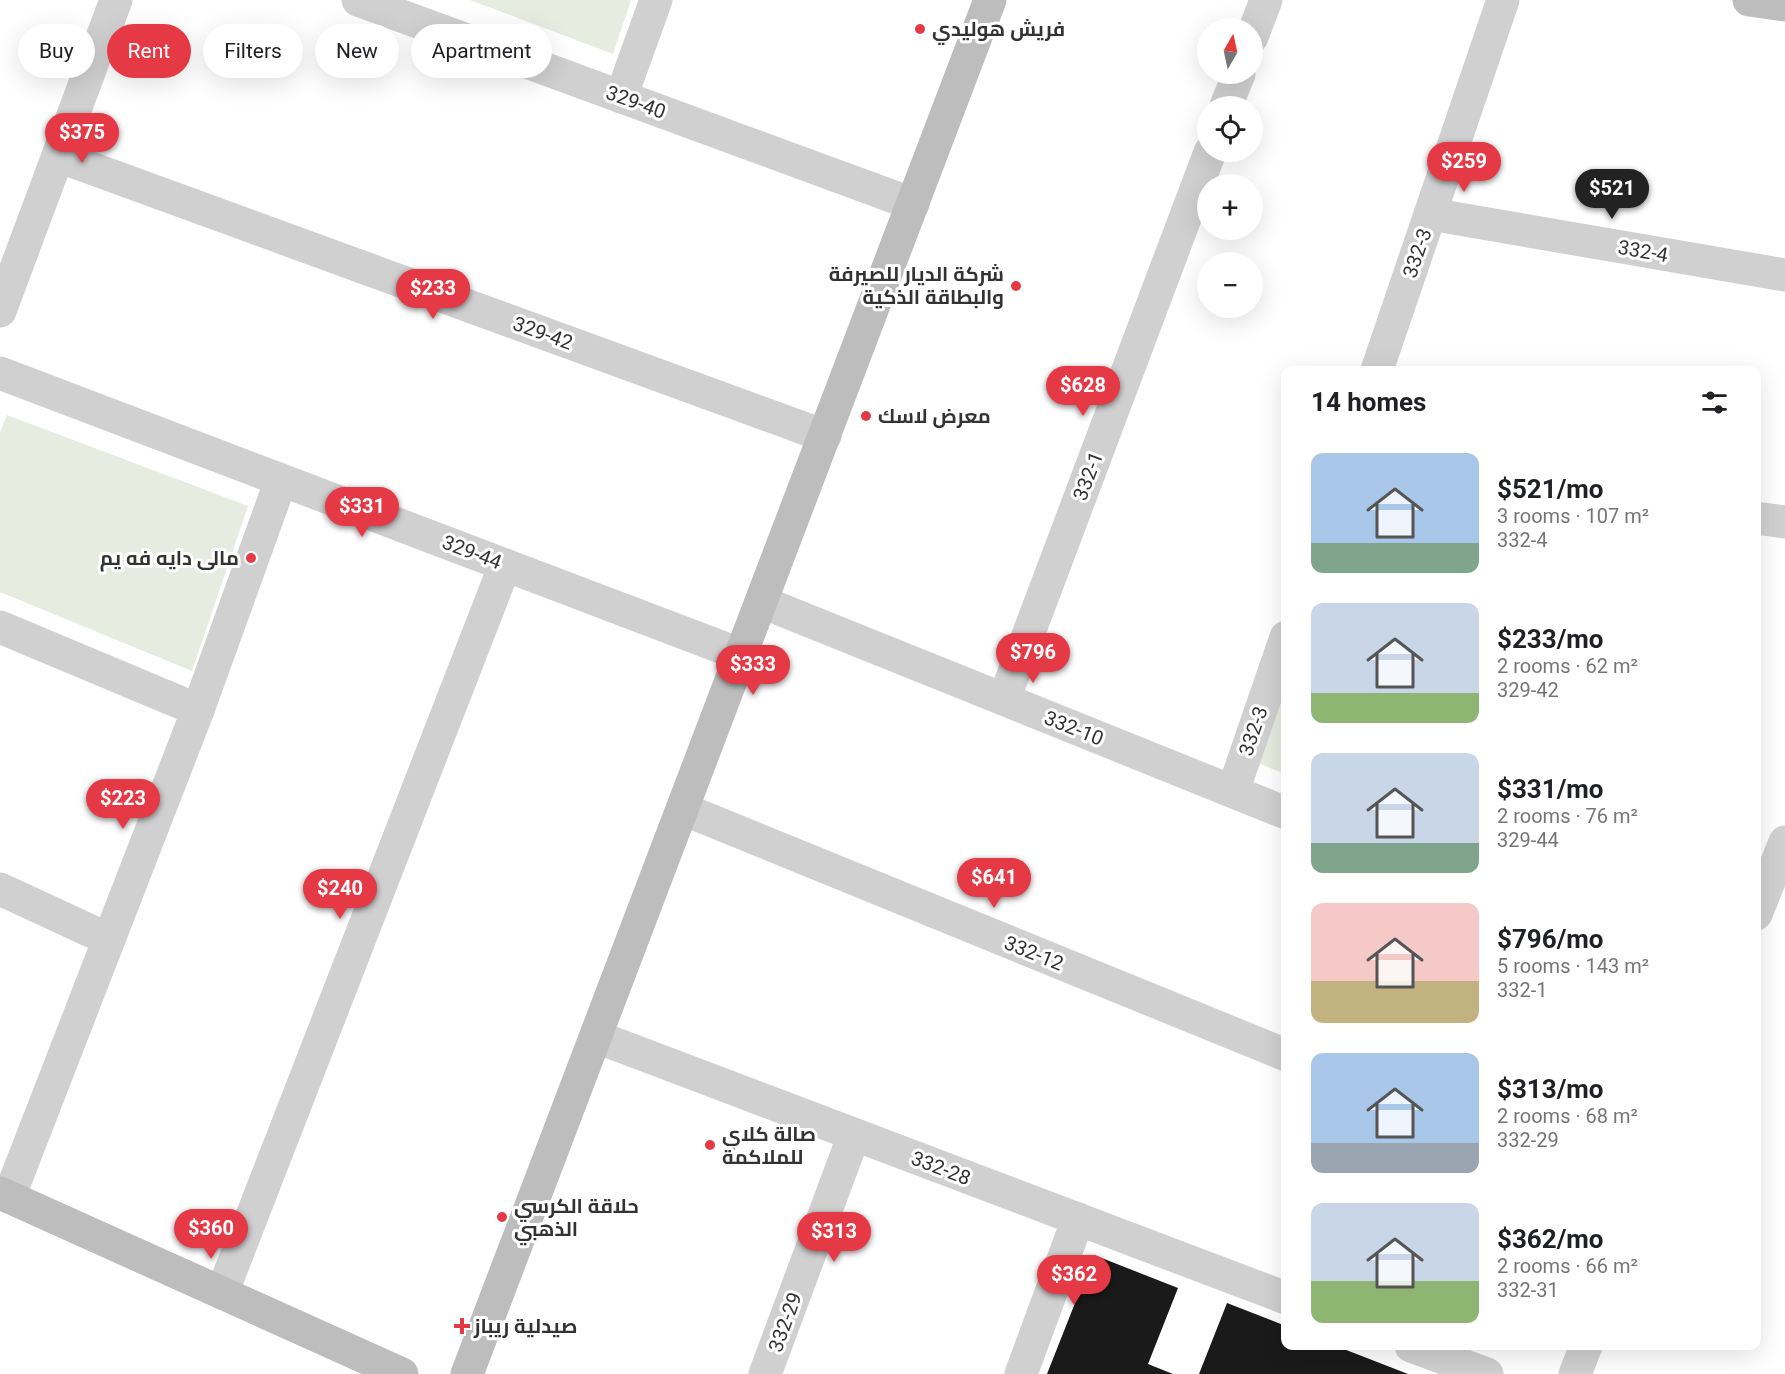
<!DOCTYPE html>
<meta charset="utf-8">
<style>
:root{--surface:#fff;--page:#f6f6f6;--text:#202124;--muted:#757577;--accent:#e63946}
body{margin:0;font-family:Roboto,Cairo,sans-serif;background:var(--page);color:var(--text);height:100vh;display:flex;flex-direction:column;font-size:22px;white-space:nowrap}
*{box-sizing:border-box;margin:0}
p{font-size:20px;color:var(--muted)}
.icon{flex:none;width:33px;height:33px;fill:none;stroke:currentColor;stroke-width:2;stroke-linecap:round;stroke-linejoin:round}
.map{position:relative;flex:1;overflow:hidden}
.details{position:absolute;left:1281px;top:366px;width:480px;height:984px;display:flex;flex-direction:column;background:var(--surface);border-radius:12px;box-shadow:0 6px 24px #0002}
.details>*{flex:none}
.hud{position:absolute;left:18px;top:24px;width:570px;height:54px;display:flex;gap:12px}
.needle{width:39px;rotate:9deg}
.controls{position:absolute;left:1197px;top:18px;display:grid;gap:12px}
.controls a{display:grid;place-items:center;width:66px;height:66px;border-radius:50%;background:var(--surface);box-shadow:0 6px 24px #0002;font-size:30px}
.price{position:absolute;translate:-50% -51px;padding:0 14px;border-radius:21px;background:var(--accent);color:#fff;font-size:20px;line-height:39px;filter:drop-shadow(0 2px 3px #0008)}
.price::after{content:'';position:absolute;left:50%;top:36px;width:18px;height:14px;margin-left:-9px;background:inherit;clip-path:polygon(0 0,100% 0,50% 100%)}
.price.current{background:#222;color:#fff}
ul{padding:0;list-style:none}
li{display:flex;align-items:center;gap:18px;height:150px;padding:0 30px}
li span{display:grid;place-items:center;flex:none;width:168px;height:120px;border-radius:12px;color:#555}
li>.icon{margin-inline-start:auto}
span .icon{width:72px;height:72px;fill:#fffc;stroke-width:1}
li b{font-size:26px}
h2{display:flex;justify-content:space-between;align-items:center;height:72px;padding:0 30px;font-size:26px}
.chip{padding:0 21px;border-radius:27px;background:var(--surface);box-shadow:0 6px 24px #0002;font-size:21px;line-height:54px}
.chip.current{background:var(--accent);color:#fff}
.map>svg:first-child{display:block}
.green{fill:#e6ecdf}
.building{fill:#1a1a1a}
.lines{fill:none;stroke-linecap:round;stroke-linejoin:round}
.street{stroke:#d0d0d0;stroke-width:33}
.secondary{stroke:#bdbdbd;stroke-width:33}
.poi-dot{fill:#e63946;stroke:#fff;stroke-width:2}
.labels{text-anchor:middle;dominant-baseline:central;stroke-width:6;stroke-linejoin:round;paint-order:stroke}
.poi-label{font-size:20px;font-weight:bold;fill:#333;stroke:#fff;text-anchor:start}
.street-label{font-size:20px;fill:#333;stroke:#fff}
</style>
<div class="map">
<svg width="1785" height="1374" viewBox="0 0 1785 1374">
<rect width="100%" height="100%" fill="#fff"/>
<!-- green -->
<g class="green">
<path d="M470,0H631L613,54Z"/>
<path d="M7,415L248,506L192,671L0,592V432Z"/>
<path d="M1285,686V774L1258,763Z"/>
</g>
<!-- building -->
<g class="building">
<path d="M1094,1255L1178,1288L1148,1364L1173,1374H1047Z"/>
<path d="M1227,1303L1286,1326V1346H1336L1408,1374H1199Z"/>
</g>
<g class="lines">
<!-- street -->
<g class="street">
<path d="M358,0L913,204"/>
<path d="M1252,37L1266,0"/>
<path d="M621,97L656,0"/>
<path d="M1226,106L1239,74"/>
<path d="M58,156L825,436"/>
<path d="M1430,214L1785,275"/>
<path d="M0,311L116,0"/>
<path d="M1377,370L1503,0"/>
<path d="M0,373L742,655"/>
<path d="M1756,518L1785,522"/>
<path d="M762,602L1286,813"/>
<path d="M0,627L198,710"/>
<path d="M1004,699L1210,152"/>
<path d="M1233,791L1286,637"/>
<path d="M683,809L1286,1055"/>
<path d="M0,889L108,939"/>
<path d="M1756,914L1785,842"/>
<path d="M597,1037L1286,1298"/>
<path d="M9,1197L198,710L281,480"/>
<path d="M222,1293L505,565"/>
<path d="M1411,1346L1487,1374"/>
<path d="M765,1374L854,1135"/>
<path d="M1021,1374L1078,1219"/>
<path d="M1575,1374L1586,1346"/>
</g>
<!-- secondary -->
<g class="secondary">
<path d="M1749,0L1785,5"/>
<path d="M0,1193L402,1374"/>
<path d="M467,1374L990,0"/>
</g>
</g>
<!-- markers -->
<g class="poi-dot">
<circle cx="920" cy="29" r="6"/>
<circle cx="1016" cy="286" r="6"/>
<circle cx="866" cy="416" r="6"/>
<circle cx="251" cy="558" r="6"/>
<circle cx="710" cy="1145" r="6"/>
<circle cx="502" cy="1217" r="6"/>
<path d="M459 1317h6v6h6v6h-6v6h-6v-6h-6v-6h6z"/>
</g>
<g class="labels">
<!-- poi labels -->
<g class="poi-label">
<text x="932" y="29">فريش هوليدي</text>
<text x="1004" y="274" text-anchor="end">شركة الديار للصيرفة<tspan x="1004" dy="23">والبطاقة الذكية</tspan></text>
<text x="878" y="416">معرض لاسك</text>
<text x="239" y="558" text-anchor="end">مالى دايه فه يم</text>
<text x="722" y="1134">صالة كلاي<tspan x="722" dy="23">للملاكمة</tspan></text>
<text x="514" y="1206">حلاقة الكرسي<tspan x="514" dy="23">الذهبي</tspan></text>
<text x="474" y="1326">صيدلية ريباز</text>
</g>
<!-- street labels -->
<g class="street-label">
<text transform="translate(636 102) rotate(20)">329-40</text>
<text transform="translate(1643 251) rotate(10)">332-4</text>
<text transform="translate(1417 253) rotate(-71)">332-3</text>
<text transform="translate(543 333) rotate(20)">329-42</text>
<text transform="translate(1088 476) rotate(-69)">332-1</text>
<text transform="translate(472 552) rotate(21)">329-44</text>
<text transform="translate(1074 728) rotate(22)">332-10</text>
<text transform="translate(1253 731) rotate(-71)">332-3</text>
<text transform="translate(1034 953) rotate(22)">332-12</text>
<text transform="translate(941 1168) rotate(21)">332-28</text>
<text transform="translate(785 1322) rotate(-70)">332-29</text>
</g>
</g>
</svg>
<div class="controls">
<a><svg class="needle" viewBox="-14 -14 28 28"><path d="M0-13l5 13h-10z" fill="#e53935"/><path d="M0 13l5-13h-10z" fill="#757577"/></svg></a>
<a><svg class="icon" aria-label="locate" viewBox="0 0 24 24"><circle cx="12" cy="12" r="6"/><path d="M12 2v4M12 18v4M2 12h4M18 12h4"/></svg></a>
<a>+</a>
<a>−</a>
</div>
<b class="price" style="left:82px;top:164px">$375</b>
<b class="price" style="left:1464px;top:193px">$259</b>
<b class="price current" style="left:1612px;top:220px">$521</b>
<b class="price" style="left:433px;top:320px">$233</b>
<b class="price" style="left:1083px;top:417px">$628</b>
<b class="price" style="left:362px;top:538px">$331</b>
<b class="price" style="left:1033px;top:684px">$796</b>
<b class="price" style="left:753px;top:696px">$333</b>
<b class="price" style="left:123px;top:830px">$223</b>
<b class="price" style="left:994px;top:909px">$641</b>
<b class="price" style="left:340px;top:920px">$240</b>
<b class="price" style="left:211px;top:1260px">$360</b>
<b class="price" style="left:834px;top:1263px">$313</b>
<b class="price" style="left:1074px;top:1306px">$362</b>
<div class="hud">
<a class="chip">Buy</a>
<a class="chip current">Rent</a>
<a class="chip">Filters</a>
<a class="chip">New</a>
<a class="chip">Apartment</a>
</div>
<section class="details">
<h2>14 homes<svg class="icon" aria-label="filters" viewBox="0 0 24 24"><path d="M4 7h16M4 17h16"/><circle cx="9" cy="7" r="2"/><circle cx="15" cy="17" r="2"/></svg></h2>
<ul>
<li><span style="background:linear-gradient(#a9c7e8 75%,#7fa58c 0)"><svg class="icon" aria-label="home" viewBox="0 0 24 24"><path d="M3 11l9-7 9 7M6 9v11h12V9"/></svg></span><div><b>$521/mo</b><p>3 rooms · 107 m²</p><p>332-4</p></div></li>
<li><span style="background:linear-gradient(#c9d6e8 75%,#8fb573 0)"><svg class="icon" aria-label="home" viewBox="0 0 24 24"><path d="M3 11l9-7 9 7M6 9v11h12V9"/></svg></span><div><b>$233/mo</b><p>2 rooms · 62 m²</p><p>329-42</p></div></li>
<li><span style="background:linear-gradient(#c9d6e8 75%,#7fa58c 0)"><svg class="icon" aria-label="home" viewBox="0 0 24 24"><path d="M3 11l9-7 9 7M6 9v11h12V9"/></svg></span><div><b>$331/mo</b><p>2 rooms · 76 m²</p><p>329-44</p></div></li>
<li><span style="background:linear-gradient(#f6c9c9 65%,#c2b280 0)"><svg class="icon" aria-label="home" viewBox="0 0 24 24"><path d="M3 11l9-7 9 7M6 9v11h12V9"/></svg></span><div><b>$796/mo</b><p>5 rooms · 143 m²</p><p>332-1</p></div></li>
<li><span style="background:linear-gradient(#a9c7e8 75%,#9aa5b1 0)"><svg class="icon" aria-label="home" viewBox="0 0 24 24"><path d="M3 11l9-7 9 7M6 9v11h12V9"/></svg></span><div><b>$313/mo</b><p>2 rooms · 68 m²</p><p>332-29</p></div></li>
<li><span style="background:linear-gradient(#c9d6e8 65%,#8fb573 0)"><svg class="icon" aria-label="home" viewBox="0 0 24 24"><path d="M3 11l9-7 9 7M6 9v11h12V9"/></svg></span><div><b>$362/mo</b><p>2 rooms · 66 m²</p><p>332-31</p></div></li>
</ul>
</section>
</div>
